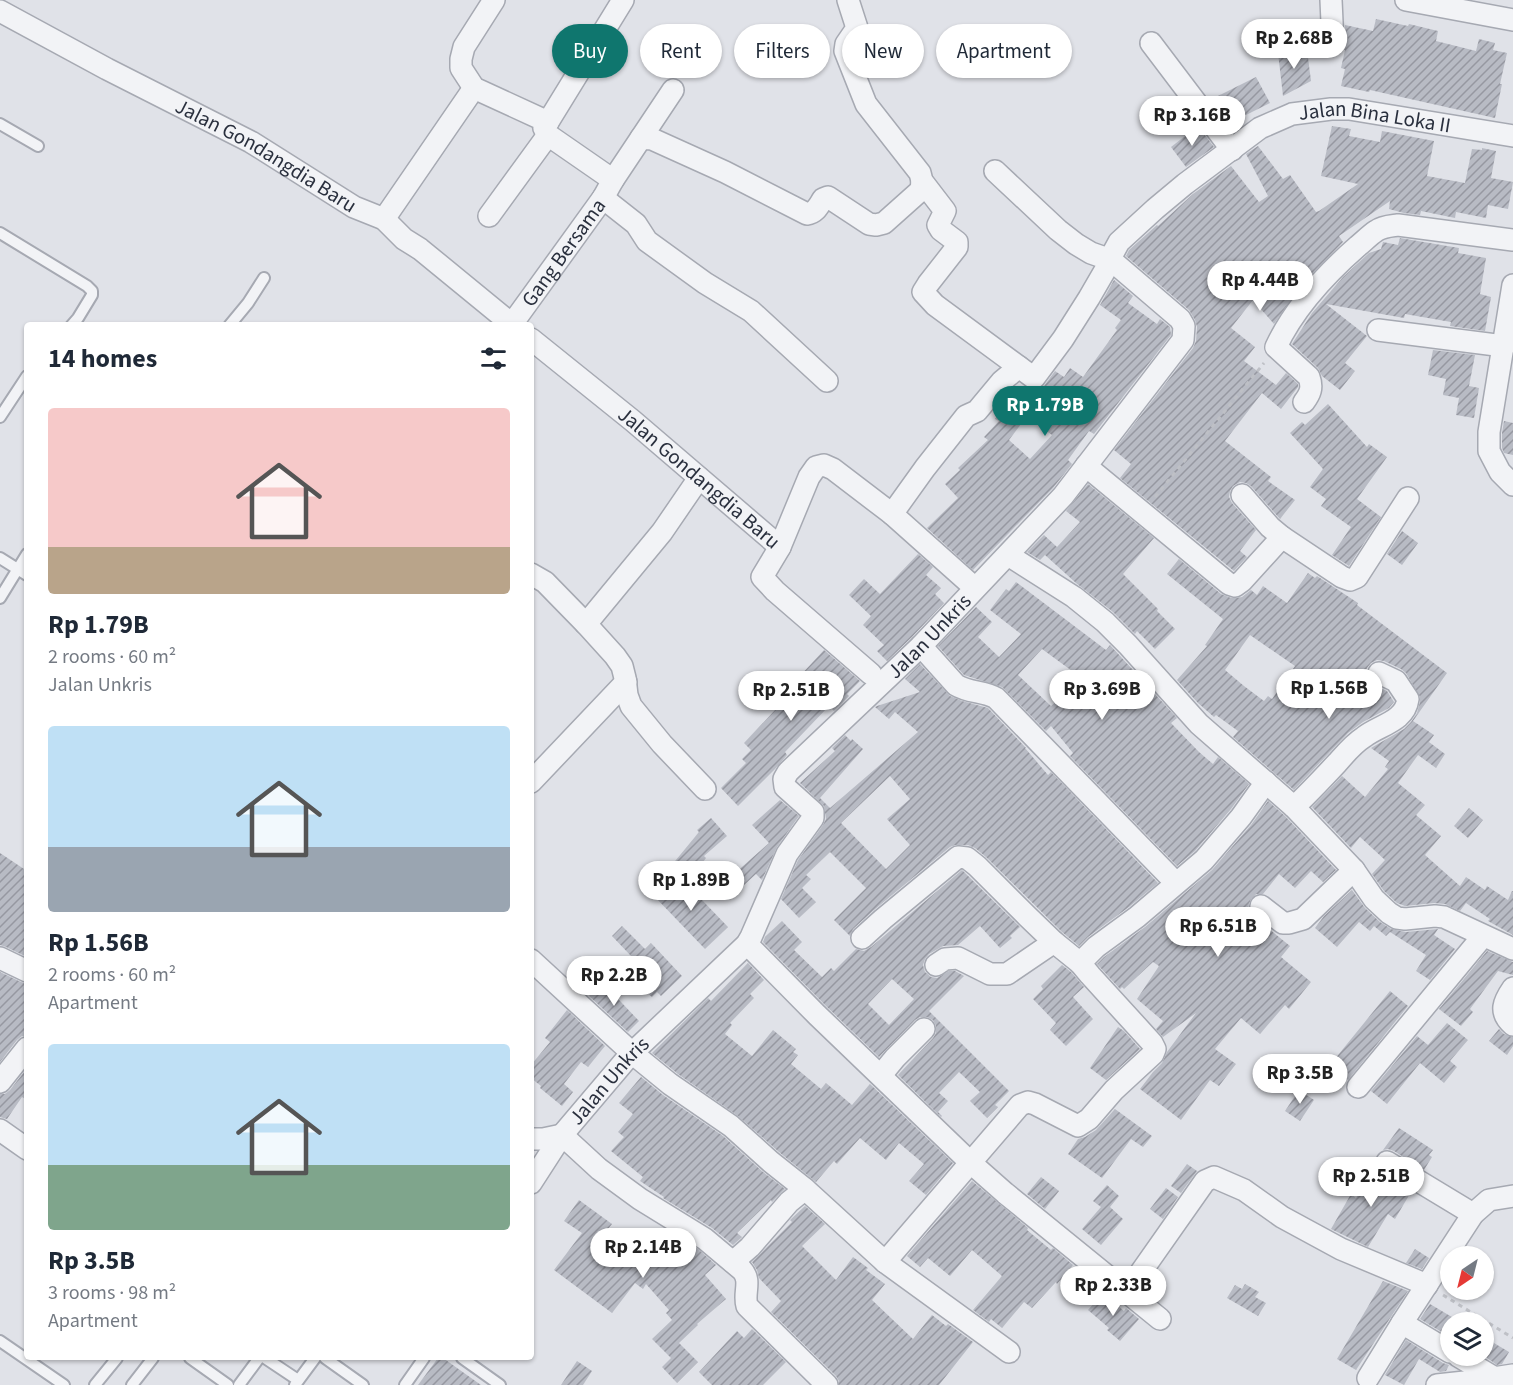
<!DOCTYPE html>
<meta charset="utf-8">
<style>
:root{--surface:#fff;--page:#f6f6f7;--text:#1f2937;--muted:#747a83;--accent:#0f766e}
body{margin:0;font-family:"Source Sans 3",sans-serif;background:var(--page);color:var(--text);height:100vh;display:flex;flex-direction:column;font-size:22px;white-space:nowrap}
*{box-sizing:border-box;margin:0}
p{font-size:20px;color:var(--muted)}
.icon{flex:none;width:33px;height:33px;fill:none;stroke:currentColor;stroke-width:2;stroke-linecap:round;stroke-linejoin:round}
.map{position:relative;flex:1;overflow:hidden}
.side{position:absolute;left:24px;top:322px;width:510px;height:1038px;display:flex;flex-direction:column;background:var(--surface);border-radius:6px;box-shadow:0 2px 4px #0004}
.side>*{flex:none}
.banner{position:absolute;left:552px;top:24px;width:570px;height:54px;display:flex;gap:12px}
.needle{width:39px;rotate:215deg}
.controls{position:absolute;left:1440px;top:1246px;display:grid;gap:12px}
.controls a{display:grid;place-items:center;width:54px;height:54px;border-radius:50%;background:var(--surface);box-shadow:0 2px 4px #0004;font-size:30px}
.price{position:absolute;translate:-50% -51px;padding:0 14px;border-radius:21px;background:#fff;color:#222;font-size:20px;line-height:39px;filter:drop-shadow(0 2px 3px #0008)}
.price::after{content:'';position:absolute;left:50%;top:36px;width:18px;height:14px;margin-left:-9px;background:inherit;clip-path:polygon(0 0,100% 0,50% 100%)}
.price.current{background:var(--accent);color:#fff}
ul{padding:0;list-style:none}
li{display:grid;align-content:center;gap:12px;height:318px;padding:0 24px}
li span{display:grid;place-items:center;height:186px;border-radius:6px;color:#555}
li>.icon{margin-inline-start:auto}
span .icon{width:108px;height:108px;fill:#fffc;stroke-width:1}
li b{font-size:26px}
h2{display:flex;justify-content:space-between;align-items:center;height:72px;padding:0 24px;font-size:26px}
.chip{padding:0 21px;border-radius:27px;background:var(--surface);box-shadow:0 2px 4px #0004;font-size:21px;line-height:54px}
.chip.current{background:var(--accent);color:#fff}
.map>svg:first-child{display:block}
.building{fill:url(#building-hatch);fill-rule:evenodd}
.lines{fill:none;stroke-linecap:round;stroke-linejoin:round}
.service-casing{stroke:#a6a9b2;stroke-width:14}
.minor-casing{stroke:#a6a9b2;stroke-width:24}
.path{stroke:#bec0c6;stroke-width:3;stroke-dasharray:4.5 4.5;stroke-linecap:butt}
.service{stroke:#f2f3f6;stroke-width:10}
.minor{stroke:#f2f3f6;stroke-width:21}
.labels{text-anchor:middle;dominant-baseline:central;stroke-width:4.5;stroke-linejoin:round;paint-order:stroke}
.street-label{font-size:21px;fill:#2a303e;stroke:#eff1f5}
</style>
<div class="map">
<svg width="1513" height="1385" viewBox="0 0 1513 1385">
<defs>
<pattern id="building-hatch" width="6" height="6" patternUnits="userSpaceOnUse" patternTransform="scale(1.5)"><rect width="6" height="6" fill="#b8bbc4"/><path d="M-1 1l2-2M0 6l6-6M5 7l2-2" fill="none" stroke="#9698a1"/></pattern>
</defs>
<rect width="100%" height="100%" fill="#e0e2e8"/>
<!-- building -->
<g class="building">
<path d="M1376,19L1408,26L1409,24L1438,31L1436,41L1476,51L1479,39L1495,43L1493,50L1507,53L1500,84H1502L1495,118L1370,90L1369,92L1341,86L1345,69L1341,68L1345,50H1344L1346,43L1345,25L1373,31Z"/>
<path d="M1307,50L1311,81L1283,96L1278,53Z"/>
<path d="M1256,77L1270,103L1230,123L1216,97Z"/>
<path d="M1198,126L1214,147L1186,167L1171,147Z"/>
<path d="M1332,126L1351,129L1349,136L1380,142L1382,131L1434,141L1427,176L1465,183L1472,149L1482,150V148L1496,151L1491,178L1513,182L1508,209L1488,205L1486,218L1456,212L1455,218L1421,211L1420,215L1404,213L1389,209L1390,201L1339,236L1343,242L1302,284L1274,324L1253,300L1231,328L1255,347L1244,361L1276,385L1286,373L1298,384V387L1281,409L1262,393L1225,441L1271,477L1268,481L1295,500L1280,519L1251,486L1246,483L1240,482L1233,486L1230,491L1229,497L1232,503L1256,530L1240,551L1247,557L1234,571L1120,478L1131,464L1114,450L1193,348L1196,341L1197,327L1195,320L1189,310L1126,256L1129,250L1157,225L1158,226L1193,194L1231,166L1259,202L1268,196L1246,154L1258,146L1283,179L1290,175L1316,212L1319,211L1358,184L1321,176Z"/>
<path d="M1400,238L1459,248L1458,253L1486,258L1480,294L1491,297L1485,331L1450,326L1451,322L1405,314L1404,318L1326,304L1367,336L1345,363L1355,371L1340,390L1322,376L1318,368L1292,344L1312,313L1343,277L1369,253L1381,249L1383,242L1398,245Z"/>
<path d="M1114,280L1133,296L1128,303L1157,324L1160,319L1170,327L1171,335L1094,434L1089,431L1068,460L1072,464L1053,488L973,570L927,528L958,498L945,484L960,470L958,468L988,440L984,437L999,421L995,419L1005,405L1024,420L1009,440L1030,459L1052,435L1022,413L1039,390L1044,386L1055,371L1064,377L1070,368L1083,377L1117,330L1115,328L1121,320L1100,305Z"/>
<path d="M1433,350L1475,355L1469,386L1479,388L1474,418L1456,415L1459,398L1443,395L1446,379L1428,375Z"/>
<path d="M1328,404L1367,447L1369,444L1387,457L1357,499L1381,517L1349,566L1332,555L1351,527L1321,506L1326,499L1310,487L1323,469L1290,433L1302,422L1305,425Z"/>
<path d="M1504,421L1513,423V455L1504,453L1502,448V433Z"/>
<path d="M1088,484L1154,538L1123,574L1158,609L1157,611L1175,629L1155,649L1137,631L1135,634L1113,612L1076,583L1045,555L1040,560L1027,552L1044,535L1057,547L1080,522L1066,511Z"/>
<path d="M1402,531L1418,543L1402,565L1387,554Z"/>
<path d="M918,554L933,567L926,575L941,588L935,594L944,603L912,637L887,661L877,651L884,645L863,625L871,616L849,595L864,579L880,594Z"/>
<path d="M1179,559L1221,594L1231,598H1237L1242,597L1251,590L1257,595L1263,586L1287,603L1308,573L1315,578L1317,576L1358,603L1357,605L1447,673L1413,721L1434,735L1429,742L1445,754L1436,768L1418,755L1398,783L1425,805L1416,815L1441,836L1425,855L1460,886L1466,877L1485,890L1487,886L1508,900L1512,891H1513V935L1488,921L1490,919L1466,903L1460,911L1445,904L1434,903L1405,906L1397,903L1384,891L1372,874L1385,860L1360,837L1351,848L1312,807L1342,776L1365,797L1388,769L1385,767L1389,761L1371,748L1404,729L1411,722L1417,713L1420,702V697L1406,673L1401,669L1384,661L1377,660L1371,663L1367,668L1366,673L1368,680L1374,685L1387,691L1394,702L1389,708L1363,722L1348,733L1294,790L1233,737L1238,731L1216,715L1214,717L1198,703L1177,680L1207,646L1205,645L1223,619L1167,574ZM1250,635L1295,666L1272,699L1268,696L1264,701L1244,686L1225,670Z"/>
<path d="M1016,582L1106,650L1110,645L1177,718L1171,723L1199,752L1213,764L1218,757L1249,784L1231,809L1195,851L1177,866L1070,756L1073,753L1051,726L1046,731L1002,687L964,675L938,646L976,607L992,622L978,637L999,657L1021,634L990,610L1006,589L1009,591ZM1042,649L1083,679L1051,706L1018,675Z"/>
<path d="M824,650L860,681L847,694L849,696L834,711L829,706L785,752L787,755L775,769L738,806L721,788L746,763L742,759L751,750L744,743L777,708L773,705Z"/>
<path d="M920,664L950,696L962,701L988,708L1026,748H1025L1048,775L1051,772L1158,883L1129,907L1088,937L1079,946L1062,932L986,857L975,848L968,845H955L950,847L874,910L853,929L850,936L834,920L866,888L830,852L806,875L811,879L802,888L816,902L799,918L781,899L798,860L823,825L826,819L824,806L800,783L835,751L832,748L845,735L851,741L852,739L863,749L820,798L830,808L918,732L895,712L889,719L875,707L877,706L920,692L905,679ZM890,776L910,799L887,819L910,845L886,869L841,823Z"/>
<path d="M780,800L799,816L777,847L762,880L756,874L744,885L734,874L769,843L752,825Z"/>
<path d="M1268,801L1285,816L1336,870L1323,882L1311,871L1295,888L1279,874L1263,894H1256L1251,899L1249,904L1248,912L1290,946L1281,957L1311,982L1289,1009L1285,1005L1260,1034L1241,1018L1215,1049L1236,1064L1219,1086L1210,1080L1181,1120L1140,1089L1153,1072L1162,1063L1167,1052L1196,1013L1163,1037L1156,1029L1163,1021L1137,999L1159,966L1153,962L1124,989L1122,987L1120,989L1097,964L1104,957L1145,927L1212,870L1251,825Z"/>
<path d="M1469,808L1483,820L1468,838L1454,826Z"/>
<path d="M711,818L727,836L704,856L706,858L689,880L671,866L699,832L697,830Z"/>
<path d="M0,853L27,871V957L6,947L0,945Z"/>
<path d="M962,870L1020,927L1010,936L1012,938L1000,948L980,926L958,945L943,946L929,954L925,959L923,965L925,972L931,977L937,978L949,971H955L964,976L929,1011L1009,1091L995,1105L998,1107L987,1118L970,1101L980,1092L959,1072L939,1093L948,1101L938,1112L942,1116L941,1117L898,1075L933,1038L936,1033V1026L933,1020L927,1017H920L915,1020L879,1057L826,1006L763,942L765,937L782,921L802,942L794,950L822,977L831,968L834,971L856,949L864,951L871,947ZM892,979L914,999L889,1025L868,1004Z"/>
<path d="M677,874L728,927L705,949L654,896Z"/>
<path d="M1352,890L1365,908L1380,922L1391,929L1406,932L1438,929L1434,935L1455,949L1430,980L1416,971L1426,955L1390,932L1386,936L1374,926L1370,931L1359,922L1337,947L1315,928L1324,916Z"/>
<path d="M622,926L645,949L651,943L682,976L661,996L657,992L652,997L617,969L631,956L612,936Z"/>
<path d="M1487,951L1513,962V975L1498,971L1470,1009L1473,1012L1461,1026L1439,1009Z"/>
<path d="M748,963L764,980L750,994L754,998L730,1023L732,1025L725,1034L752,1056L773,1030L796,1049L793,1052L798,1055L791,1064L821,1089L826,1083L852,1105L870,1084L953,1163L926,1195L909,1181L924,1164L899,1143L886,1160L860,1138L837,1164L834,1161L816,1182L779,1152L738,1116L678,1074L652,1053L708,998L711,1001Z"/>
<path d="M1062,965L1071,972L1084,987L1073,997L1093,1019L1066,1046L1050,1030L1056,1023L1033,999L1043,989L1041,986Z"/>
<path d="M0,972L21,982L27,984V1036H22L17,1040L0,1062Z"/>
<path d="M603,983L639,1021L628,1032L589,996Z"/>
<path d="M1390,991L1408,1006L1348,1080L1330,1065Z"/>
<path d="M567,1010L605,1046L588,1067L581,1062L564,1084L573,1092L562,1106L540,1088L541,1086L531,1078V1065L550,1042L545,1038Z"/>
<path d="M1447,1023L1468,1040L1450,1061L1457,1067L1444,1083L1420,1063L1387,1104L1371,1091L1417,1036L1428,1045Z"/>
<path d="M1118,1027L1124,1031L1140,1049L1106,1080L1090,1068Z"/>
<path d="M1499,1029L1504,1034L1513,1037V1046L1507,1055L1489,1041Z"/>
<path d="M27,1068V1100L22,1097L7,1119L0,1117V1094H5L10,1090Z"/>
<path d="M641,1077L663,1095L723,1136L763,1172L785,1189L772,1202L771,1200L737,1233L742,1237L733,1245L712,1228L663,1198L664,1197L640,1181L643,1177L611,1151L624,1137L618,1132L633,1114L619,1103Z"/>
<path d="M1299,1090L1314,1100L1300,1121L1285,1111Z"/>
<path d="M1115,1109L1152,1136L1143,1147L1131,1139L1102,1178L1068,1154L1078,1139L1085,1137L1096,1130Z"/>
<path d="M1399,1128L1433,1150L1429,1155L1432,1157L1424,1170L1394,1151L1388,1149L1383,1150Z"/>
<path d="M1187,1164L1197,1171L1181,1193L1171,1186Z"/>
<path d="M1375,1166L1380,1173L1411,1192L1395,1219L1388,1214L1368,1247L1331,1229L1351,1194L1356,1198Z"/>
<path d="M1041,1177L1059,1191L1045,1209L1027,1194Z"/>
<path d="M972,1181L1028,1228L1027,1230L1051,1250L1053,1248L1073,1265L1057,1284L1056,1282L1032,1308L1024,1302L1002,1328L991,1319L989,1322L973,1310L1002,1276L972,1250L950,1276L928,1258L920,1267L907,1256Z"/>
<path d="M1107,1185L1119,1196L1110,1207L1123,1219L1101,1245L1082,1229L1101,1207L1093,1201Z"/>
<path d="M1166,1188L1178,1197L1163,1219L1150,1209Z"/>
<path d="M579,1200L612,1224L608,1229L636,1250L653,1230L677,1251L687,1243L698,1249L716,1265L705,1275L726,1299L697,1324L698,1325L679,1343L698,1362L677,1383L662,1367L671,1358L652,1339L672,1320L666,1313L669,1310L646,1284L643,1289L635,1283L612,1313L554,1270L582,1233L564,1221Z"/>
<path d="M805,1206L825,1224L802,1246L836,1280L853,1257L868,1268L866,1270L885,1284L872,1300L913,1339L932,1315L946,1326L948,1324L973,1342L939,1385H839V1381L836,1376L771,1312L781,1301L759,1278L757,1270L752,1262L792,1222L790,1220Z"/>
<path d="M1415,1249L1429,1258L1422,1269L1406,1263Z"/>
<path d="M1383,1281L1408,1291L1356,1370L1337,1359Z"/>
<path d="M1245,1284L1259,1292L1255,1297L1266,1303L1258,1316L1227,1298L1235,1285L1242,1289Z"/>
<path d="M1103,1293L1124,1311L1126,1308L1139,1319L1120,1341L1107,1330L1109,1328L1088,1310Z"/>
<path d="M1430,1304L1462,1323H1450V1337L1420,1319Z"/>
<path d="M752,1329L786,1362L763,1385H712L699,1372L737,1331L744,1338Z"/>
<path d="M1484,1337L1509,1352L1502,1364L1497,1365L1484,1356Z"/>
<path d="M1406,1340L1443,1363L1449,1365L1446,1371L1440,1372L1419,1359L1404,1385L1385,1375Z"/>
<path d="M438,1358H443L481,1385H418Z"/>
<path d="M577,1361L592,1371L583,1385H561Z"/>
</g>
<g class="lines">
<defs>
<g id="service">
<path d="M0,124L38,146"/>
<path d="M0,233L87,286L92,291V295L78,318L71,326"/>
<path d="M229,326L248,303L264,278"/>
<path d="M0,417L27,376"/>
<path d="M0,558L27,575"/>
<path d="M0,598L27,554"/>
<path d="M0,1341L64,1385"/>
<path d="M190,1358L228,1385"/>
<path d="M265,1358L298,1380"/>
<path d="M325,1358L363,1385"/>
<path d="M462,1358L500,1385"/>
<path d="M95,1385L117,1358"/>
<path d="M132,1385L153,1358"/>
<path d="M239,1385L259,1358"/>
<path d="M295,1385L315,1358"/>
<path d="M405,1385L424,1358"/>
</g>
<g id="minor">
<path d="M494,0L464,47L461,59V68L474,88L548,122L544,128L548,135L613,180"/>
<path id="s1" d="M848,0L857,28L846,44L845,51L866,104L920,173L922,181L945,211L938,225L941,230L957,242V247L928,284L923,292L935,305L1034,378L1063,339L1089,298L1111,260L1113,253L1119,242L1155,209L1185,184L1260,128L1292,114L1331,109H1349L1513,136"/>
<path d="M1331,0L1333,44"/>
<path d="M1406,0L1513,20"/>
<path id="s2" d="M0,11L107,69L251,142L354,207L384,219L404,239L420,249L514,326"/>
<path d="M1151,43L1232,150"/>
<path d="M548,122L623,0"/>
<path d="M641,138L673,90"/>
<path d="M603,198L636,224L647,241L705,283L751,311L827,381"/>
<path d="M489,216L548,135"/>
<path d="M384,219L474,88"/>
<path d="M1513,285L1489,432V451L1500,472L1513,485"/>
<path id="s3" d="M512,324L603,198L613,180L641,138L652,139L725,172L807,214C816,213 819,205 823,199L828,197L869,224L876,225L884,223L921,190L922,181"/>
<path d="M1378,330L1504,346"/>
<path id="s4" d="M531,339L633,421L780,547"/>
<path d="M1304,402C1310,394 1313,388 1309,377L1276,347C1294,308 1326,274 1358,246C1364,241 1370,235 1376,231C1383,226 1391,226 1398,225L1513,240"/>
<path d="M1086,466L1229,584L1235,586L1242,581L1282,537L1270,527L1242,495"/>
<path d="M892,514L925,468L966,416L977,411L1002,381L1019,367"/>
<path d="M1282,537L1342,577L1350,580L1357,577L1408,498"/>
<path d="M1008,555L1074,597L1105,622L1128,645L1199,724L1294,807L1354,870L1374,899L1389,913L1397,918L1405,919L1435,916L1444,917L1513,949"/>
<path d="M531,574L545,582L586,624L615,656L622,666L625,678L627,695L631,706L662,744L705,789"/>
<path d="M586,624L662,532L699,478"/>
<path d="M921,646L956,685C969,693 984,691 996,698L1176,883"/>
<path d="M871,674L775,591L762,577L780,547L809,477L816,467L824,465L833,469L892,514L975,588"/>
<path d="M531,782L626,682"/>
<path d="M1294,807C1309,793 1323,778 1337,763C1345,754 1353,744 1364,737C1379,725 1405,722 1408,699L1396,681L1379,673"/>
<path d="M1261,906L1283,923H1289L1303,919L1354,870"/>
<path d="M862,938L883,919L958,857L967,858L977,866L1028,917L1054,942L1080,963L1090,975L1152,1043L1155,1049L1153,1054L1114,1090L1089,1119L1078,1126L1035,1104L1028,1102L1020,1105L885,1262"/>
<path d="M747,944L817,1015L971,1163L1005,1193L1160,1319"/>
<path d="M0,958L27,971"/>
<path d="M531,960L632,1053L670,1084L731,1126L771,1162L805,1189L885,1262L1009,1352"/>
<path d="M1080,963L1096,947L1137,917L1204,860L1241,817L1266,782"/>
<path d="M936,965L945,959L958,958L990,974H1007L1054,942"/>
<path d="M1513,988C1504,1001 1498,1012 1513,1025"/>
<path d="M881,1075L895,1058L924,1029"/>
<path d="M0,1082L27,1048"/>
<path d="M1358,1087L1483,936"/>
<path d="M0,1130L27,1149"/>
<path d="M562,1135L599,1169L640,1199L705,1239L742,1270C752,1281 743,1293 747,1306L827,1385"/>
<path d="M531,1139H543L562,1135"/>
<path d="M1387,1162L1473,1214"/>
<path id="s5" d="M531,1183L562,1135L629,1056L747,944L751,937L787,854L813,818V812L785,787L784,779L788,772L921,646L1063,496L1183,340L1184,326L1180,319L1111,260L1091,253L1076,244L1058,230L995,171"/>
<path d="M733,1262L750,1247L789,1202L805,1189"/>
<path d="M1127,1292L1205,1181L1214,1177L1244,1190L1282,1217L1341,1249L1427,1285"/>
<path d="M1402,1323L1450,1352"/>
<path d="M1458,1356L1495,1378"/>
<path d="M1368,1378L1402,1323L1473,1214L1489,1200L1513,1196"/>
<path d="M1437,1385L1474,1381L1513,1375"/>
</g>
</defs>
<!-- service casing -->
<use href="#service" class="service-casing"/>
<!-- minor casing -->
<use href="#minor" class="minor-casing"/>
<!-- path -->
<g class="path">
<path d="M1155,497L1264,363"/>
<path d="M1443,1295L1513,1338"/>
</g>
<!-- service -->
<use href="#service" class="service"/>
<!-- minor -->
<use href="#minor" class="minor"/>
</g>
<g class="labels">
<!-- street labels -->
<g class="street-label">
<text stroke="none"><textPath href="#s1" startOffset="951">Jalan Bina Loka II</textPath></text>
<text stroke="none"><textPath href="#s2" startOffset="303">Jalan Gondangdia Baru</textPath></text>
<text stroke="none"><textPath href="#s3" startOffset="88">Gang Bersama</textPath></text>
<text stroke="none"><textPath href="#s4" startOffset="218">Jalan Gondangdia Baru</textPath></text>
<text stroke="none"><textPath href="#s5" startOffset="722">Jalan Unkris</textPath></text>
<text stroke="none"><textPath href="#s5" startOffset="129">Jalan Unkris</textPath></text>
</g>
</g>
</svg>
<div class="controls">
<a><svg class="needle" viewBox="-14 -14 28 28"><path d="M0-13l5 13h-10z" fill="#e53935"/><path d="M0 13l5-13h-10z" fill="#747a83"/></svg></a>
<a><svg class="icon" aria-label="layers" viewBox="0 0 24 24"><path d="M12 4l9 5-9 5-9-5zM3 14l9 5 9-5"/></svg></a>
</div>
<b class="price" style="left:1294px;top:70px">Rp 2.68B</b>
<b class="price" style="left:1192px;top:147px">Rp 3.16B</b>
<b class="price" style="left:1260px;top:312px">Rp 4.44B</b>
<b class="price current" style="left:1045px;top:437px">Rp 1.79B</b>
<b class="price" style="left:1329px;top:720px">Rp 1.56B</b>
<b class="price" style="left:1102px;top:721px">Rp 3.69B</b>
<b class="price" style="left:791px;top:722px">Rp 2.51B</b>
<b class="price" style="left:691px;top:912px">Rp 1.89B</b>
<b class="price" style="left:1218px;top:958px">Rp 6.51B</b>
<b class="price" style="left:614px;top:1007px">Rp 2.2B</b>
<b class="price" style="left:1300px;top:1105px">Rp 3.5B</b>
<b class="price" style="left:1371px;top:1208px">Rp 2.51B</b>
<b class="price" style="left:643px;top:1279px">Rp 2.14B</b>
<b class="price" style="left:1113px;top:1317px">Rp 2.33B</b>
<div class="banner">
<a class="chip current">Buy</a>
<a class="chip">Rent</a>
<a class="chip">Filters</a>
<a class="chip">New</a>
<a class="chip">Apartment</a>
</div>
<section class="side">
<h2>14 homes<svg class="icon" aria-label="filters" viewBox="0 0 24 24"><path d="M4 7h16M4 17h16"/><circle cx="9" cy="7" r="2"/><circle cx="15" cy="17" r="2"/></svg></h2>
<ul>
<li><span style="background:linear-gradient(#f6c9c9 75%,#b9a48a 0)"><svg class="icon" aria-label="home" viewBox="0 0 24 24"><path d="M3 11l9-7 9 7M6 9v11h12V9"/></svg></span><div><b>Rp 1.79B</b><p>2 rooms · 60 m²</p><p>Jalan Unkris</p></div></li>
<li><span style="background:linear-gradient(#bfe0f5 65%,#9aa5b1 0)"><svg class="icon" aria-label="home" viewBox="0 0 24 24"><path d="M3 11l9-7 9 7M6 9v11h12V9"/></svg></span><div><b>Rp 1.56B</b><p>2 rooms · 60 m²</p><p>Apartment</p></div></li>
<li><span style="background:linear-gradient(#bfe0f5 65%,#7fa58c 0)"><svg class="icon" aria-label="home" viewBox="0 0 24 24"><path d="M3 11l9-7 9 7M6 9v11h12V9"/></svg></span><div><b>Rp 3.5B</b><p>3 rooms · 98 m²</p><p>Apartment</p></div></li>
</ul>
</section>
</div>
